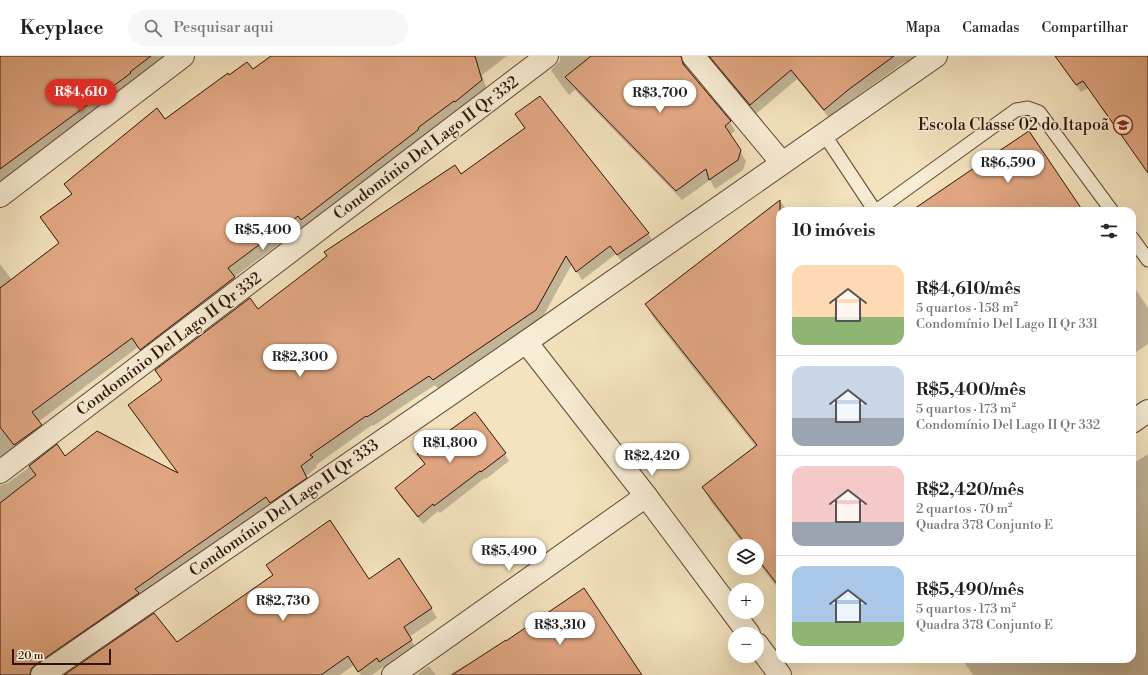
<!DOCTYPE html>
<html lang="pt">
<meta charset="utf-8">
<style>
:root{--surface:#fff;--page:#f6f6f6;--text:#222;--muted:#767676;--line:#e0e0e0;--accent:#d93025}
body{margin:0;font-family:"Libre Bodoni",serif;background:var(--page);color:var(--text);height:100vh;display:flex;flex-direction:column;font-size:15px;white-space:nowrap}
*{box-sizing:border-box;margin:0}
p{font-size:13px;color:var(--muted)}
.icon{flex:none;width:22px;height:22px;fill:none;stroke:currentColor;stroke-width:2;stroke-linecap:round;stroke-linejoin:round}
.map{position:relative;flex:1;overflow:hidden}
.drawer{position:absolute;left:776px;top:151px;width:360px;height:456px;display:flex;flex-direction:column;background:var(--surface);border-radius:12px;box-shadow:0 4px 16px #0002}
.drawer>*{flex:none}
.tools{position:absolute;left:728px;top:483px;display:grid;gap:8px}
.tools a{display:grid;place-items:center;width:36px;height:36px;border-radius:50%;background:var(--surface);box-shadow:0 4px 16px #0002;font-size:20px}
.scale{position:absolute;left:12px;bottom:10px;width:99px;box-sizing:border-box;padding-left:4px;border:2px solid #301406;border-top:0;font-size:11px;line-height:14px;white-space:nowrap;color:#301406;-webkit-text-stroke:3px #f8edd5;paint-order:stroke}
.price{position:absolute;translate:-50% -34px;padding:0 9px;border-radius:14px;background:#fff;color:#222;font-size:13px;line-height:26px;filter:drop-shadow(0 1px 2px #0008)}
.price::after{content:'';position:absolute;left:50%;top:24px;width:12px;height:9px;margin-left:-6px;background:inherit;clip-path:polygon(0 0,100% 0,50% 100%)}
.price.on{background:var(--accent);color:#fff}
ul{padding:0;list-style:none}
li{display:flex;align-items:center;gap:12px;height:100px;padding:0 16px}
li+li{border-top:1px solid var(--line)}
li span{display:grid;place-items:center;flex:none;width:112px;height:80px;border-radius:12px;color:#555}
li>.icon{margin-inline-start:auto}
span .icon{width:48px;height:48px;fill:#fffc;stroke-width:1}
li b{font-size:17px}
h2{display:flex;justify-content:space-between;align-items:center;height:48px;padding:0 16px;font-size:17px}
header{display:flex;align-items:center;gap:24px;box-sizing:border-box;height:56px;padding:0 20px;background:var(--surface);border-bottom:1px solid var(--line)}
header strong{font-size:19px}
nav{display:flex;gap:22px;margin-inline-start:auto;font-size:14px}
.search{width:280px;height:36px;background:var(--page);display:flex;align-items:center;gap:10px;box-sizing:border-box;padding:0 14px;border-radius:22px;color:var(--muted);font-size:15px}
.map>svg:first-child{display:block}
.shadow{fill:#0003}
.building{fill:#e2a883;stroke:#301406}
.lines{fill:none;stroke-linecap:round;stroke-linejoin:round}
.service-casing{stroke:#614834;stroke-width:15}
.minor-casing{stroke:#614834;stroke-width:24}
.service{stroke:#f8edd5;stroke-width:13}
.minor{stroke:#f8edd5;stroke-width:22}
.labels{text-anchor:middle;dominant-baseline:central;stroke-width:3;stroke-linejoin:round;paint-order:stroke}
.poi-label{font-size:16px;fill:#301406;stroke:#f8edd5;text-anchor:end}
.street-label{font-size:16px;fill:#301406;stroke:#f8edd5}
</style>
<header>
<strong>Keyplace</strong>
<div class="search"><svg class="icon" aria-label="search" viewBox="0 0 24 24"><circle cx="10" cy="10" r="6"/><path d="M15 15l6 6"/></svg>Pesquisar aqui</div>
<nav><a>Mapa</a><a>Camadas</a><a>Compartilhar</a></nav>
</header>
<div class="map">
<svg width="1148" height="619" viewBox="0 0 1148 619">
<rect width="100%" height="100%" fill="#f4e3be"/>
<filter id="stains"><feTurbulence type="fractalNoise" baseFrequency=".005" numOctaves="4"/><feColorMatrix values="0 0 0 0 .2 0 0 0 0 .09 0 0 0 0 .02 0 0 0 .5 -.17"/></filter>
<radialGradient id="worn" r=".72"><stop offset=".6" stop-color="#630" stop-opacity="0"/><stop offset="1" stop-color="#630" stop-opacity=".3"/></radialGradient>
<!-- shadow -->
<g class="shadow">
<path d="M0,0H167L0,134Z"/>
<path d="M273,0H507L482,19L487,34L307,173L305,169L234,221L240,232L146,303L138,291L38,366L46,379L0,414V208L12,224L60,188L41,162L74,143L72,136H70L65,128L165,64L229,20L253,15Z"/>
<path d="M560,0H690L686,6V12L730,66L735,75L730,79L746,105L743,114L715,133L710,124L682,144L575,34L569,39L557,23L551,14L560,5Z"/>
<path d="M707,0H918L913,4L903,7L853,43L830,63L797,23L756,58Z"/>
<path d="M1055,0H1148V117L1088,32L1081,36Z"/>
<path d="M516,59L648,177L654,187L624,208L616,198L582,224L572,208L541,264L439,333L435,329L373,370L372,369L316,409L317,411L306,420L311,432L40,619H0V429L8,427L57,390L65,401L179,418L135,358L258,254L461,119L525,73Z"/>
<path d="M780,145L788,155H780V535L757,505V490H745L711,446L703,431L756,391L655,264L646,249Z"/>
<path d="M1132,228L1148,252V288L1132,299Z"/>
<path d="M419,398H505L509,405L486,423L485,422L440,457L438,455L423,468L400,440L396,433L425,409Z"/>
<path d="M1148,398V619H973L962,603H1132V404L1134,407Z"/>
<path d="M369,524L431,552L437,562L409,581L420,598L388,619L383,611L372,619H361L354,609L340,619H66L176,587Z"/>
<path d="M467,608L468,610L640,619H449Z"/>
<path d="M429,610L436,619H416Z"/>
</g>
<!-- building -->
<g class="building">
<path d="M0,0H151L130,16L131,17L0,113Z"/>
<path d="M271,0H475L482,24L455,46L454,45L419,71L418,74L301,164L298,160L228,212L235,221L140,294L132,282L32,356L42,369L14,389L0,371V232L59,187L40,161L72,138L64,128L157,52L165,63L228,17L229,19L247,6L253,13Z"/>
<path d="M591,0H681L683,8L731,65L725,70L741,94L738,104L709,124L706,113L676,135L565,21Z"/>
<path d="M709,0H894L848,34L824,54L791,14L750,49Z"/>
<path d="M1055,0H1148V117L1083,25L1076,29Z"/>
<path d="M540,40L649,177L617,199L610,190L576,216L566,200L536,254L433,324L429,320L367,361L366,360L310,399L313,401L301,410L307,422L270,447L266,441L135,533L139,537L35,609L31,613L30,619H0V447L36,419L29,410L57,388L65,400L97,375L178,417L128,349L162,324L155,314L250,242L258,253L327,200L324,196L455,109L461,118L525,72L515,58Z"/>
<path d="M1029,75L1083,155H911L993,99Z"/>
<path d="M780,144V532L757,502V490H747L702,431L757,389L645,248Z"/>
<path d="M475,356L506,397L481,416L480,415L434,450L433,448L418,461L395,432L425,408L417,398Z"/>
<path d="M330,464L369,523L399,502L432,552L404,571L412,584L379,606L377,602L358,616L348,600L321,619H64L154,557L177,586L273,519L266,509Z"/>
<path d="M584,532L642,619H452L506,584V585Z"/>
</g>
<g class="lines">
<defs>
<g id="service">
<path d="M824,78L875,155"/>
<path d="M876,155L1016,54L1028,52L1039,56L1112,155"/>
<path d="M1132,182L1148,204"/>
</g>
<g id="minor">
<path d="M693,0L782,107"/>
<path d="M0,140L183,0"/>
<path d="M526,286L646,440L749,578"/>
<path d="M1132,366L1148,355"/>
<path d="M0,416L547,0"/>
<path d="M757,588L780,619"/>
<path d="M42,619L526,286L936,0"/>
<path d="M393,619L646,440"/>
</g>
</defs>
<!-- service casing -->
<use href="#service" class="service-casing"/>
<!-- minor casing -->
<use href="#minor" class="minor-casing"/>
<!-- service -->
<use href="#service" class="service"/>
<!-- minor -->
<use href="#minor" class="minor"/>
</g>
<!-- icons -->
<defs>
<symbol id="school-ring" viewBox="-11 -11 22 22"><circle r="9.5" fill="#f8edd5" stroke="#8f2418" stroke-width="1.5"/><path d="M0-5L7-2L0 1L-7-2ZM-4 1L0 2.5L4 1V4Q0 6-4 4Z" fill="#8f2418"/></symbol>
</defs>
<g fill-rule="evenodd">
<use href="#school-ring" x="1112" y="58" width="22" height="22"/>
</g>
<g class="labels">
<!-- poi labels -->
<g class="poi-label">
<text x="1109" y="69">Escola Classe 02 do Itapoã</text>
</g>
<!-- street labels -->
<g class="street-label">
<text transform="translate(426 92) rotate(-37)">Condomínio Del Lago II Qr 332</text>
<text transform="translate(169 288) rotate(-37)">Condomínio Del Lago II Qr 332</text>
<text transform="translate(284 452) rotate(-35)">Condomínio Del Lago II Qr 333</text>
</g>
</g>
<rect width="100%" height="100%" filter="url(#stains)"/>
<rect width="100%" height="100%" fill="url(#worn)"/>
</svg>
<div class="tools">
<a><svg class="icon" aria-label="layers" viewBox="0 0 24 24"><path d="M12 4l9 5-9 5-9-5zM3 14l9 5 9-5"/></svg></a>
<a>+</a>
<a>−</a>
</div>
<div class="scale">20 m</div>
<b class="price on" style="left:81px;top:57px">R$4,610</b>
<b class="price" style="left:660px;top:58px">R$3,700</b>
<b class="price" style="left:1008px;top:128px">R$6,590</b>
<b class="price" style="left:263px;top:195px">R$5,400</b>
<b class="price" style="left:300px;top:322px">R$2,300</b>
<b class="price" style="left:450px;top:408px">R$1,800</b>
<b class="price" style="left:652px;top:421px">R$2,420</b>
<b class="price" style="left:509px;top:516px">R$5,490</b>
<b class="price" style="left:283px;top:566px">R$2,730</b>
<b class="price" style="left:560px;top:590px">R$3,310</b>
<section class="drawer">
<h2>10 imóveis<svg class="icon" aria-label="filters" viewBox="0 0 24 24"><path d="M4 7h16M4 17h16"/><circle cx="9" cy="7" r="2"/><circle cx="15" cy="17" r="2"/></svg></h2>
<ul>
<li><span style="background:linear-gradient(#ffd9b3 65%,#8fb573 0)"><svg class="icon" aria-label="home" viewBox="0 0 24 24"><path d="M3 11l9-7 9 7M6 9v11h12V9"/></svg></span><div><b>R$4,610/mês</b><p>5 quartos · 158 m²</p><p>Condomínio Del Lago II Qr 331</p></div></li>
<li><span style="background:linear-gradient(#c9d6e8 65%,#9aa5b1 0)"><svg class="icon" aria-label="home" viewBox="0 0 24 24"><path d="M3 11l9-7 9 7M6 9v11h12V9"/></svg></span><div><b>R$5,400/mês</b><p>5 quartos · 173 m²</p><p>Condomínio Del Lago II Qr 332</p></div></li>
<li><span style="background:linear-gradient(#f6c9c9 70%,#9aa5b1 0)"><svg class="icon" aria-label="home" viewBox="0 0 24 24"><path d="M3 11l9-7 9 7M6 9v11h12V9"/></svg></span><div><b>R$2,420/mês</b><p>2 quartos · 70 m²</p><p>Quadra 378 Conjunto E</p></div></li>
<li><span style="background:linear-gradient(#a9c7e8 70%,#8fb573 0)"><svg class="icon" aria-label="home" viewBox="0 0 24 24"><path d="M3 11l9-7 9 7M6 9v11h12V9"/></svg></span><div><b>R$5,490/mês</b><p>5 quartos · 173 m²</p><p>Quadra 378 Conjunto E</p></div></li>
</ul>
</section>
</div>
